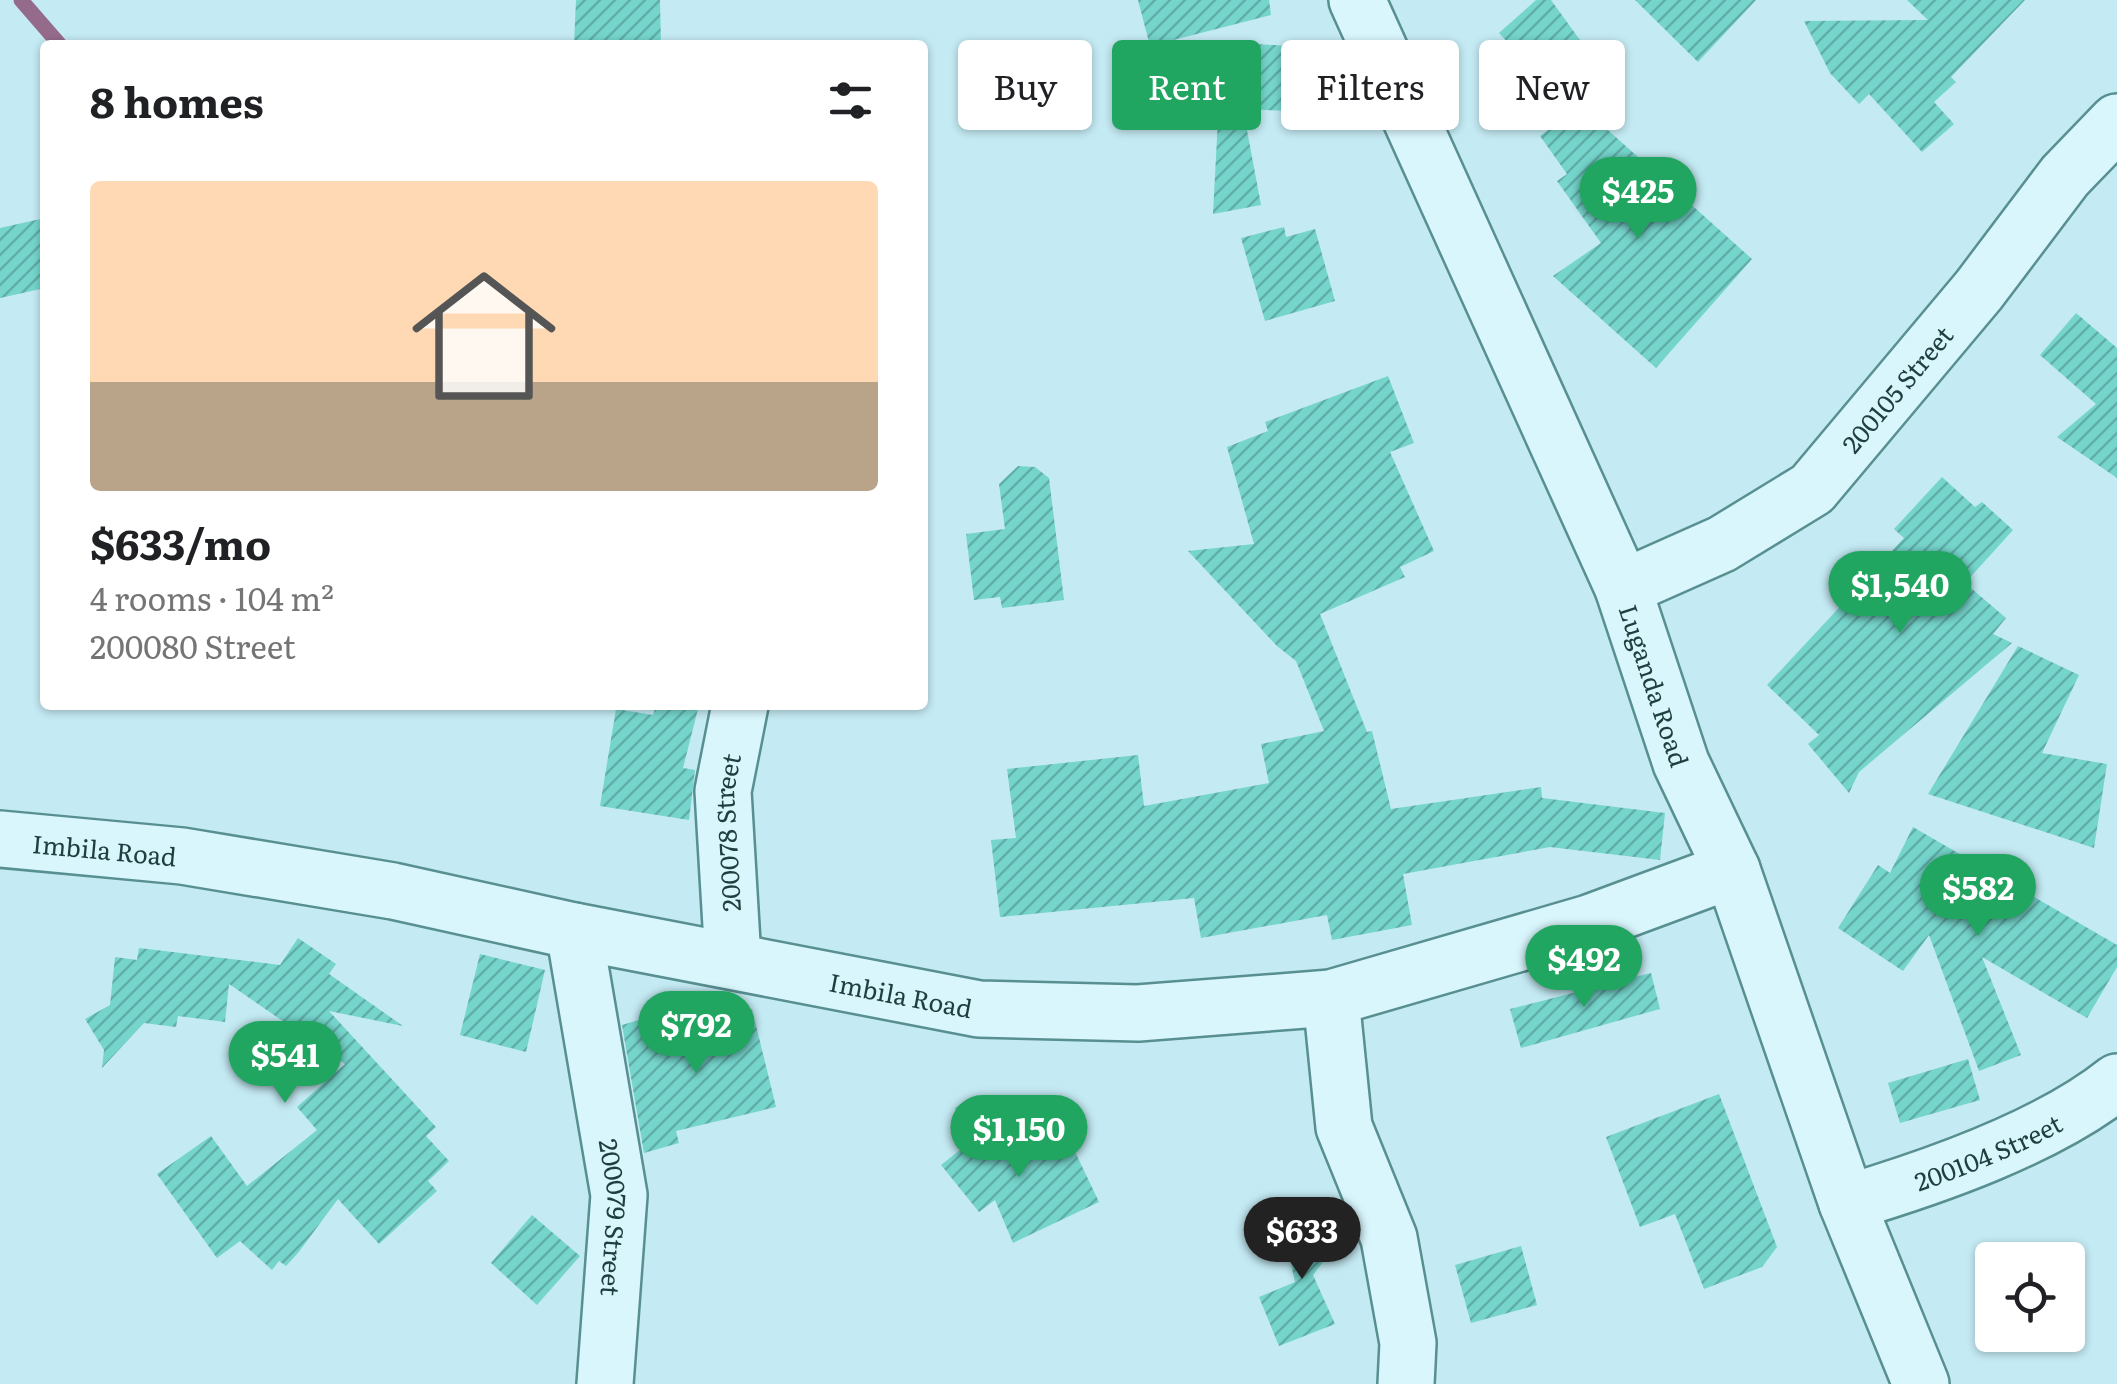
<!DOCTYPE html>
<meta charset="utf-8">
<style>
:root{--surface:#fff;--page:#f6f6f6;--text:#202124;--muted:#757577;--line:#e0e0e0;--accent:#20a660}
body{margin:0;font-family:Literata,serif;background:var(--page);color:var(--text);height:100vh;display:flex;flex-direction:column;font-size:38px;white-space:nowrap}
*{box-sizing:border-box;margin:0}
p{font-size:32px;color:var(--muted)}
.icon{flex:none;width:55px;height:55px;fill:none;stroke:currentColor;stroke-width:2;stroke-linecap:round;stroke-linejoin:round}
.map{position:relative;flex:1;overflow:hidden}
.drawer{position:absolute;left:40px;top:40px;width:888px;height:670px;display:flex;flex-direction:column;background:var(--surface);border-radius:10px;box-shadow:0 2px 8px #0004}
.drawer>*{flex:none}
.banner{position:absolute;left:958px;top:40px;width:950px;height:90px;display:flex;gap:20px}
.fabs{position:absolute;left:1975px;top:1242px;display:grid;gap:20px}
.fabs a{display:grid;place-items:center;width:110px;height:110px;border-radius:10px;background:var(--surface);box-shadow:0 2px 8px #0004;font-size:50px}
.price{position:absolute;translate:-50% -85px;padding:0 22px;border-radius:35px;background:var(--accent);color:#fff;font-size:32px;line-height:65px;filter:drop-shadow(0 2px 5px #0008)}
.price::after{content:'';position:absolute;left:50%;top:60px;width:30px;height:22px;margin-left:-15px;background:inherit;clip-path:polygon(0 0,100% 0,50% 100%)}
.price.selected{background:#222;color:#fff}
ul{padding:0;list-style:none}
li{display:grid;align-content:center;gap:20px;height:530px;padding:0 50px}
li+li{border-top:2px solid var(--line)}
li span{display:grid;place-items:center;height:310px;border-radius:10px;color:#555}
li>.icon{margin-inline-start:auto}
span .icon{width:180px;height:180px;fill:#fffc;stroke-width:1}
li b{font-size:42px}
h2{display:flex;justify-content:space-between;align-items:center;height:120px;padding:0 50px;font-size:42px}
.chip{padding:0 35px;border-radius:10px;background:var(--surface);box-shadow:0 2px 8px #0004;font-size:35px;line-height:90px}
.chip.selected{background:var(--accent);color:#fff}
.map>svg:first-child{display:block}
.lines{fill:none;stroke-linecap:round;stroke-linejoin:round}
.stream{stroke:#956b8c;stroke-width:15}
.building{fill:url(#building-hatch)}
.minor-casing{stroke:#588f90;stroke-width:60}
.minor{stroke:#d8f6fc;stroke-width:55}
.labels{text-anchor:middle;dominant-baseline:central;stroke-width:8;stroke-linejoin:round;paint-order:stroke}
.street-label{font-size:25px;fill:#1d3f3d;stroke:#d4f2f9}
</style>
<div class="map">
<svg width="2117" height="1384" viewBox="0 0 2117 1384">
<defs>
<pattern id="building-hatch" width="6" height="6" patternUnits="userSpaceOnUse" patternTransform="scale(2.5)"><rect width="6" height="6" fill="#75d5cc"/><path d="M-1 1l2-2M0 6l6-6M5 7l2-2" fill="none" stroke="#5faea7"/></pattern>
</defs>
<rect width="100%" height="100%" fill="#c4eaf3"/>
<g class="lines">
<!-- stream -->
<path class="stream" d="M21,0L60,45"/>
</g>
<!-- building -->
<g class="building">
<path d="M576,0H660L661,45H574Z"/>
<path d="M1138,0H1269L1271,15L1150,46Z"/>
<path d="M1536,0H1551L1598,65L1563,114L1515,60L1520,56L1499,33Z"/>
<path d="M1635,0H1756L1698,62Z"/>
<path d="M1907,0H2025L1951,77L1956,82L1934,102L1954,124L1922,152L1869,94L1859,104L1830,73L1804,21L1928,20Z"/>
<path d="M1222,42L1291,46L1288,111L1243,109L1261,205L1213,214Z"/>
<path d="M1581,106L1752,259L1656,368L1553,276L1601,243L1557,181L1567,174L1540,136Z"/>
<path d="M45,218V288L0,298V228Z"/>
<path d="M1284,227L1286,237L1315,229L1335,301L1265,321L1241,238Z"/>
<path d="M2076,313L2117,348V478L2057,437L2096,404L2040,355Z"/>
<path d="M1388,376L1414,443L1390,452L1434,551L1400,567L1405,577L1320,614L1367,732L1372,731L1391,809L1541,787L1542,798L1665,813L1660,860L1550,847L1403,874L1412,925L1332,940L1327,915L1201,938L1194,898L1000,917L991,840L1016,838L1007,769L1138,755L1144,806L1269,783L1261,744L1324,731L1296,661L1277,646L1188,551L1254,544L1227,447L1268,431L1265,422Z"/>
<path d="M1018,466L1035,467L1049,478L1064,600L1002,608L1000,597L974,600L966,534L1005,529L999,484Z"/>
<path d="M1942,477L1975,507L1982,502L2013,530L1965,583L2006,618L1993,634L2012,643L1859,772L1849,793L1808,744L1819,735L1767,685L1904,538L1894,529Z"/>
<path d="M2018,646L2079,675L2042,753L2107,764L2094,848L1928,794Z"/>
<path d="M656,705H699L683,768L695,770L689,820L600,806L616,709L653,715Z"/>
<path d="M1913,827L2117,945V967L2087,1018L1982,957L2021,1055L1979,1071L1929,935L1903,971L1838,928L1878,865L1890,873Z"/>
<path d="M298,938L336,964L329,974L403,1026L329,1011L436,1127L426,1136L449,1161L428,1181L437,1191L379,1244L338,1199L298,1253L286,1266L279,1261L272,1270L240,1241L217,1258L157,1174L211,1136L247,1186L317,1130L297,1107L345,1064L229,984L225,1022L178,1016L176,1027L144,1023L102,1068L104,1050L85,1019L110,1005L115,957L137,960L139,948L280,965Z"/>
<path d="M480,954L545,970L526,1052L460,1035Z"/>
<path d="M1651,973L1660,1009L1521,1048L1510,1009Z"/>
<path d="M752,1009L776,1107L676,1131L679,1143L644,1153L622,1025L642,1019L647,1036Z"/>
<path d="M1968,1059L1980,1100L1900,1123L1888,1083Z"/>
<path d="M1719,1094L1777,1247L1762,1267L1704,1289L1675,1214L1640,1227L1606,1137Z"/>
<path d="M966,1101L1018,1165L1068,1137L1099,1202L1013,1243L995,1200L979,1212L941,1165L970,1142L955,1108Z"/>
<path d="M1310,1212L1325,1218L1334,1232L1333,1249L1313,1275L1335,1324L1279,1346L1259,1297L1295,1282L1284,1232L1294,1218Z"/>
<path d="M532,1215L580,1256L537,1305L491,1263Z"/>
<path d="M1521,1246L1537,1305L1471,1323L1455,1265Z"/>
</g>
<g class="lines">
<defs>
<g id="minor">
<path id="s1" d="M1357,0L1623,588L1681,763L1732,870L1847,1203L1921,1384"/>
<path id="s2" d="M1623,588L1722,544L1812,489L1979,290L2065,176L2117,122"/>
<path id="s3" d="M0,839L182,856L393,891L574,931L979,1009L1138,1013L1331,998L1589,923L1732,870"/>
<path id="s4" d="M574,931L619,1195L605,1384"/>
<path id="s5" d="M733,960L723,791L740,705"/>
<path d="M1331,998L1344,1127L1389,1238L1408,1343L1406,1384"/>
<path id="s6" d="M1847,1203C1934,1177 2047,1138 2117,1082"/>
</g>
</defs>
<!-- minor casing -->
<use href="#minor" class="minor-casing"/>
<!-- minor -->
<use href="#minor" class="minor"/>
</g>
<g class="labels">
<!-- street labels -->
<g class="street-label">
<text stroke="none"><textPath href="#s2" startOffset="345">200105 Street</textPath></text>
<text stroke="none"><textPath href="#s1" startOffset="748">Luganda Road</textPath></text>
<text stroke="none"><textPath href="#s5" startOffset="128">200078 Street</textPath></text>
<text stroke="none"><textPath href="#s3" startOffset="105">Imbila Road</textPath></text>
<text stroke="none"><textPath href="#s3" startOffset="915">Imbila Road</textPath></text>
<text stroke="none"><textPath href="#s6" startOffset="150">200104 Street</textPath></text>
<text stroke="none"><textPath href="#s4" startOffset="290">200079 Street</textPath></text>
</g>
</g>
</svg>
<div class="fabs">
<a><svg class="icon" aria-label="locate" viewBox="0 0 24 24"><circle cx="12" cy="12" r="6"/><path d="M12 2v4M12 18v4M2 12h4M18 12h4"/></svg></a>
</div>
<b class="price" style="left:1638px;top:242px">$425</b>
<b class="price" style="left:1900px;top:636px">$1,540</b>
<b class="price" style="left:1978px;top:939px">$582</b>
<b class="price" style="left:1584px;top:1010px">$492</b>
<b class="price" style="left:696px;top:1076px">$792</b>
<b class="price" style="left:285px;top:1106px">$541</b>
<b class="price" style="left:1019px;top:1180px">$1,150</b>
<b class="price selected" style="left:1302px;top:1282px">$633</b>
<div class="banner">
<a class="chip">Buy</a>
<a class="chip selected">Rent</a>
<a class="chip">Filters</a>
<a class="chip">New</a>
</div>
<section class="drawer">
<h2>8 homes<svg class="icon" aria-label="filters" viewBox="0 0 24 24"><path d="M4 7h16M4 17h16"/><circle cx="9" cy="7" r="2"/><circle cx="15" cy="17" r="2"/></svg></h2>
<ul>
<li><span style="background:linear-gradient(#ffd9b3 65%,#b9a48a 0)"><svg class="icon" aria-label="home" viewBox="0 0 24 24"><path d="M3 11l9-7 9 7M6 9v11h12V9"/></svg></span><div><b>$633/mo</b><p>4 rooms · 104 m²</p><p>200080 Street</p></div></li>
</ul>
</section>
</div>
